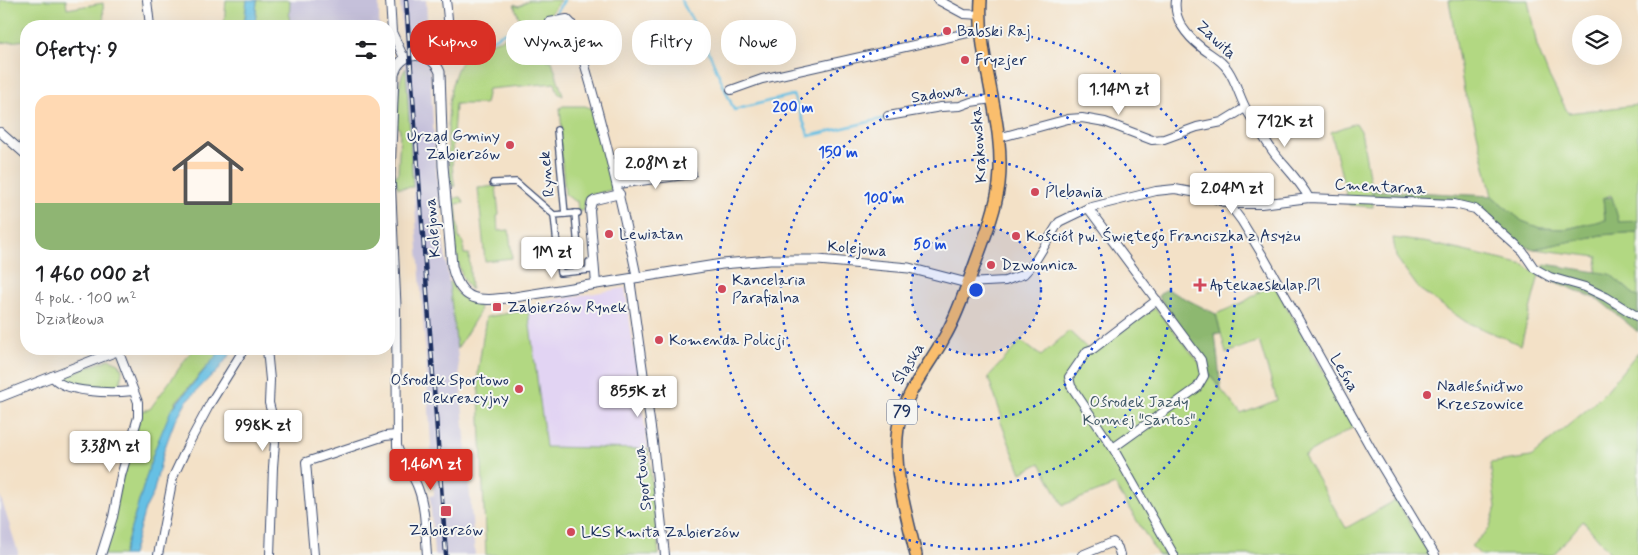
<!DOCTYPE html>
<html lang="pl">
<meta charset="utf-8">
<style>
:root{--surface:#fff;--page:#f6f6f6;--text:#202124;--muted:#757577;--accent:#d93025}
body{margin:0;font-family:Mynerve,sans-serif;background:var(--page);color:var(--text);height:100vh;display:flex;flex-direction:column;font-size:19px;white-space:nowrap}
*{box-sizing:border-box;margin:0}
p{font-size:16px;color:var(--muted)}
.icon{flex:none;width:28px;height:28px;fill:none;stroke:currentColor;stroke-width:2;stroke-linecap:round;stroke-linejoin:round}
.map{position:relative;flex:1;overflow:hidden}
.drawer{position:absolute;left:20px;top:20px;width:375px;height:335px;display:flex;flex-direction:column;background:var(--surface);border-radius:20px;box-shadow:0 5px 20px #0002}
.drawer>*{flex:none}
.hud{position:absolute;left:410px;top:20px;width:475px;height:45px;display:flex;gap:10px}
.tools{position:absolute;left:1572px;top:15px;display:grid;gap:10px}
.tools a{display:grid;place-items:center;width:50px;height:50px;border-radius:50%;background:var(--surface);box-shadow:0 5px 20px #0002;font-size:25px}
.price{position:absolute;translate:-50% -42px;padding:0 11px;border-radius:5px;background:#fff;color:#222;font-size:16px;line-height:32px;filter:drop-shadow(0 1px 2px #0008)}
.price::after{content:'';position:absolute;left:50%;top:30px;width:15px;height:11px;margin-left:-8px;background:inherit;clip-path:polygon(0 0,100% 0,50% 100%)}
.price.selected{background:var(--accent);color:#fff}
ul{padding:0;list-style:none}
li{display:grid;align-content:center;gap:10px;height:265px;padding:0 15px}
li span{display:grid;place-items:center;height:155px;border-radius:15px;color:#555}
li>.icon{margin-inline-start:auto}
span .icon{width:90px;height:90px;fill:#fffc;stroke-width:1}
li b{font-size:21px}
h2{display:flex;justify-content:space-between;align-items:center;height:60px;padding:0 15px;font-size:21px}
.chip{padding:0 18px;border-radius:20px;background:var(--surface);box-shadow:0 5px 20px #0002;font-size:18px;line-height:45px}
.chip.selected{background:var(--accent);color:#fff}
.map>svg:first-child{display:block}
.built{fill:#e2d4f3}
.industrial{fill:#c5c0da}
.green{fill:#b2d882;stroke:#668470}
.forest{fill:#8db870;stroke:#547467}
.water{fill:#66c0e4;stroke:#4078a1}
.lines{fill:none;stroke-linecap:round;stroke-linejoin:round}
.stream{stroke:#66c0e4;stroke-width:2.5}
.pedestrian-casing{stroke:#3b4a6e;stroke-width:8}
.minor-casing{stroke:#3b4a6e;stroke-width:10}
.tertiary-casing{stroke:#3b4a6e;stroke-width:11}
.primary-casing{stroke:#3b4a6e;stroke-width:14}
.pedestrian{stroke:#fff;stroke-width:5.5}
.minor{stroke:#fff;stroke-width:8}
.tertiary{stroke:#fff;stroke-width:9}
.primary{stroke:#fabe6d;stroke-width:11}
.rail-casing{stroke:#1b2f5e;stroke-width:4.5}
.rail{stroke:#f6f6f2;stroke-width:2.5;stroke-dasharray:8;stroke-linecap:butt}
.ring{fill:none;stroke:#1d4ed8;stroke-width:2.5;stroke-dasharray:2.5 5}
.poi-dot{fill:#d1495b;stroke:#f6f6f2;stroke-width:2}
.labels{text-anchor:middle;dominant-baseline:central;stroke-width:4;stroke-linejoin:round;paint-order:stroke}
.shield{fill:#f6f6f2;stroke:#5d6b8a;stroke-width:1}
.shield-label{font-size:15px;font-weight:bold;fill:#1b2f5e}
.poi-label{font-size:16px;fill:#1b2f5e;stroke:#f6f6f2;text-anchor:start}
.street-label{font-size:16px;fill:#1b2f5e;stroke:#f6f6f2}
.park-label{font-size:16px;fill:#415967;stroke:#f6f6f2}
.centre{fill:#1d4ed8;stroke:#f6f6f2;stroke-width:2.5}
.ring-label{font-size:15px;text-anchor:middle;font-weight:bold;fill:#1d4ed8;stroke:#f6f6f2;stroke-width:4;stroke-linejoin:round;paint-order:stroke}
</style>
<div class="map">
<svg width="1638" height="555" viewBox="0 0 1638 555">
<rect width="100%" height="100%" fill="#f6f6f2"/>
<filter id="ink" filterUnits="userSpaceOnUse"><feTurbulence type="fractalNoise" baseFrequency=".02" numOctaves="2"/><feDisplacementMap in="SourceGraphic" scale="10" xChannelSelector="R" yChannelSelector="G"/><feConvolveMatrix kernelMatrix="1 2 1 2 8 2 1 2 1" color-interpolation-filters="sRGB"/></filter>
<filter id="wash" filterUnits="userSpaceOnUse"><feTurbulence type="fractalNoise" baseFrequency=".0096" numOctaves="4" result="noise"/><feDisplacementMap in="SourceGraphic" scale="20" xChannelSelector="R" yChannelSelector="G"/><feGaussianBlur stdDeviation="1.12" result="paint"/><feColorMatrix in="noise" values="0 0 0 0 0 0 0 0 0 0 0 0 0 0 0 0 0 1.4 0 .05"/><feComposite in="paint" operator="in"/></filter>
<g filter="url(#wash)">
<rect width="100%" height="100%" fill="#f3e1c7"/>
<!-- built -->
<path class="built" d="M625,288L648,449L546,447L528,310L547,308V301Z"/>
<!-- industrial -->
<g class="industrial">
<path d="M290,0H379V26H289Z"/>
<path d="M400,0H426L435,158L443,240L453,310L460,379L475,555H434L430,496L434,495L426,359Z"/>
<path d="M0,495L18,552V555H0Z"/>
</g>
<!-- green -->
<g class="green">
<path d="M0,0H66L67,9L103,3L104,26H26V40L0,43Z"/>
<path d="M226,0H247L244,26H224Z"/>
<path d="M257,0H290L289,26H255Z"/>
<path d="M529,0H560L539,30L547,60L552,61L563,96L558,93L555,83L488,89L485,104H455C454,131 449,160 455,187L450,184C449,150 440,77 469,53C476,47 506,38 516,33L520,21L514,4L519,6Z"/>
<path d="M1449,0H1528L1537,46L1548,74L1568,113L1638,105V221L1619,223L1611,195L1603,198L1605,220L1566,229L1540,228L1522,221L1492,196L1474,120L1464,91Z"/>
<path d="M406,68L413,187L398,188L394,176L398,175L400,130L396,125C397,110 397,79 406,68Z"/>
<path d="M563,106H585L593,109L612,183L611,190L587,196L584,199L585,201L583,211H578L577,201H574L565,194L559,133L562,132L560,108Z"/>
<path d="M1356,123L1361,131L1373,198V207L1349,205L1331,132Z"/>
<path d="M496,186L499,215L497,216L498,231L509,230L512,258L485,261L478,188Z"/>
<path d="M459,197L462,198L464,203L456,204L459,238L463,242L464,254H469L471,290C453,271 454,225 452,199Z"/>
<path d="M1638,232V298L1610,274L1596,273L1598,257L1534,249L1601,235Z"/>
<path d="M1393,238L1429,243L1524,265L1539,275L1521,345L1466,322L1419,289L1396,257Z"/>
<path d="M451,282C457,296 466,302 480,305L479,313L457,349L449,283Z"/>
<path d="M1273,283L1355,426L1304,456L1346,528L1396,500L1430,555H1158L1115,485L1063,505L1040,463L1021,473L1000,420L1002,417L988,377L1021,341L1041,356L1069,331L1087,348L1092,351L1155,308L1241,414L1277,400L1259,341L1226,353L1216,314L1244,302Z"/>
<path d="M528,310L546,447L648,449L659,555H486L478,372L486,317Z"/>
<path d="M193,349H222L176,402L154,451L123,555H103L121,482L142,411L150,409Z"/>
<path d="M1638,352V555H1612L1583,521L1553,555H1481L1471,546L1489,529L1496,507L1490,463L1531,457L1591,406L1607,390Z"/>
<path d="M109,359L119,363L122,370L121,381C108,395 78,387 63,379V377Z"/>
</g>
<!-- forest -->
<g class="forest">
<path d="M1372,190L1492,196L1522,221L1540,228L1566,229L1605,220L1603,198L1612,197L1619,222L1638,221V232L1601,235L1534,249L1520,245L1478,207L1462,201L1373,198Z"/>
<path d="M1545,264L1610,274L1638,298V332L1599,300L1539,275Z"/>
<path d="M1166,289L1216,314L1221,334L1215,333L1221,389L1206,370L1205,360L1158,296Z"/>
</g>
<!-- water -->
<g class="water">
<path d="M247,0H257L255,26H244Z"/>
<path d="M222,349H234L215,374L211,376L186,402L174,423L164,450L153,494L145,509L132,555H123L154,451L171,410Z"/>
</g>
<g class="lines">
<!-- stream -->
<g class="stream">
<path d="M681,0L705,43L734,110L793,95L809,136L886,118"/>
<path d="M468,52L504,33L553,18L564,0"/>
</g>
</g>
</g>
<g filter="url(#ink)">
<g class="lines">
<defs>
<g id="pedestrian">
<path d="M557,130L565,214"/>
<path d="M493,183L516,182L554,215"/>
<path d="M575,213L580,271"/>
<path d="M578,213L554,215L560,273L590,270"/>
<path d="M542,258L547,255L558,254"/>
<path d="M589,262V270"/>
</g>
<g id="minor">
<path d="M147,0L150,26"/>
<path d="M390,0L392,32L404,58"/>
<path d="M938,0L964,14L981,15"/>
<path d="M1176,0C1173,20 1187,36 1202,48C1211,55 1221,59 1228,70C1237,83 1240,100 1249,114C1257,127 1265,140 1274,153C1286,168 1300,181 1309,198"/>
<path d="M549,22L567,19L571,23L575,32C600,113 620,195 637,278"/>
<path d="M433,61C453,37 449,29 446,0"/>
<path d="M731,90L762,79L981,30"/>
<path d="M888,116L941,107L960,106L971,102L992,99"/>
<path d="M0,132L26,155"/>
<path d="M998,138L1068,119L1082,118L1105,122L1152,140L1164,139L1197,127L1222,122L1245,108"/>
<path d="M618,184L692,174L689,164"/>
<path d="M1229,204L1241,220L1263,256L1373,452L1435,555"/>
<path d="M1088,208L1201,360L1204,376L1197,388L1113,448L1071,386L1069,377L1087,351L1093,349L1157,300"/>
<path d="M630,279L653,442L665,555"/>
<path d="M967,283L1005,281L1024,274L1034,263L1059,222L1088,208L1156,191L1175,189L1203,194L1229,204H1261L1309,198L1454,204L1475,209L1523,252L1534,268L1550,277L1585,287L1606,297L1638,317"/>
<path d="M596,284L590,210L592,202L595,200L620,194"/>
<path d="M396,306L397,446C402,462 413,474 418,488C426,509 425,533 427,555"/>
<path d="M267,349L270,380L269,403L276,430L273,467L270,555"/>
<path d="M52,376C63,394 114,393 133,391"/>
<path d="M1113,448L1174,555"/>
<path d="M101,555L113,517L121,476L138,417V402L118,350"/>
<path d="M158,555L173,477L189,443L211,402L244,349"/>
<path d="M314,555L306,462L385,436L396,435"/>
<path d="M1082,555L1113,542L1118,548L1120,555"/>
</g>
<g id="tertiary">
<path d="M389,307L396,306L390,175L394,75C399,50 431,49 440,72L443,166L452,266C461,305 481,301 515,297L722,264L770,260H818L909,268L967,283"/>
<path d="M0,397L122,349"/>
</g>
<path id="primary" d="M916,555C907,516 892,468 898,428C904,394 928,367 944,338C956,318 963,296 971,275C981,246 995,215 999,184C1006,122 977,62 981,0"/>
</defs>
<!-- pedestrian casing -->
<use href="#pedestrian" class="pedestrian-casing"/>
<!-- minor casing -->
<use href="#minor" class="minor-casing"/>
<!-- tertiary casing -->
<use href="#tertiary" class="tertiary-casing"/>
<!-- primary casing -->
<use href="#primary" class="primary-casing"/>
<!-- pedestrian -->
<use href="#pedestrian" class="pedestrian"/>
<!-- minor -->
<use href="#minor" class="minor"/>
<!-- tertiary -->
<use href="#tertiary" class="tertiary"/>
<!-- primary -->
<use href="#primary" class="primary"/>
<defs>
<path id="rail" d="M406,0L446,555"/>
</defs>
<!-- rail casing -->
<use href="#rail" class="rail-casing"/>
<!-- rail -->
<use href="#rail" class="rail"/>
</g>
</g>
<!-- distance rings -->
<circle cx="976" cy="290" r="65" fill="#1d4ed8" fill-opacity=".12"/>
<g class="ring">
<circle cx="976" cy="290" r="65"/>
<circle cx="976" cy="290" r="130"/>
<circle cx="976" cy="290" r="195"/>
<circle cx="976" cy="290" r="259"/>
</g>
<!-- markers -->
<g class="poi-dot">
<circle cx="947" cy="31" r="5"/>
<circle cx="965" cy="60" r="5"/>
<circle cx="510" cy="145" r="5"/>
<circle cx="1035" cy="192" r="5"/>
<circle cx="609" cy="234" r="5"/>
<circle cx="1016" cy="236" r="5"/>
<circle cx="991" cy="265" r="5"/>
<path d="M1197.5 277.5h5v5h5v5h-5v5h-5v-5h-5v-5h5z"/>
<circle cx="722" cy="289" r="5"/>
<rect x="492" y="302" width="10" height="10" rx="2.5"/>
<circle cx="659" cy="340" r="5"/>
<circle cx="519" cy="389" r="5"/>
<circle cx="1427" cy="395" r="5"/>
<rect x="440" y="505" width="12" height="12" rx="2.5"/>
<circle cx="571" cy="532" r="5"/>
</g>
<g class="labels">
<!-- shield labels -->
<rect class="shield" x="887" y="399.5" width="30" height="25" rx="4"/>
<g class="shield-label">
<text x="902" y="412">79</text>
</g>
<!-- poi labels -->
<g class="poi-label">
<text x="957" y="31">Babski Raj</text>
<text x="975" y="60">Fryzjer</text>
<text x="500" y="136" text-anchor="end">Urząd Gminy<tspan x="500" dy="18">Zabierzów</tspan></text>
<text x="1045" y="192">Plebania</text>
<text x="619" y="234">Lewiatan</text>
<text x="1026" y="236">Kościół pw. Świętego Franciszka z Asyżu</text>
<text x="1001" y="265">Dzwonnica</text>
<text x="732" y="280">Kancelaria<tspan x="732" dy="18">Parafialna</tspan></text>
<text x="1210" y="285">Aptekaeskulap.Pl</text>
<text x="507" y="307">Zabierzów Rynek</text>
<text x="669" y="340">Komenda Policji</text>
<text x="509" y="380" text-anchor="end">Ośrodek Sportowo<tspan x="509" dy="18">Rekreacyjny</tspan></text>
<text x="1437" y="386">Nadleśnictwo<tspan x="1437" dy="18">Krzeszowice</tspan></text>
<text x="446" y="530" text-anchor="middle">Zabierzów</text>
<text x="581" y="532">LKS Kmita Zabierzów</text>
</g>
<!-- street labels -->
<g class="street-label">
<text transform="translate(1216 40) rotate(43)">Zawiła</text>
<text transform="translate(938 94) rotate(-9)">Sadowa</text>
<text transform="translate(979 145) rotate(-94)">Krakowska</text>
<text transform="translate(547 174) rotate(-96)">Rynek</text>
<text transform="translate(1380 187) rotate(3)">Cmentarna</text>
<text transform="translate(433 228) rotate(-95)">Kolejowa</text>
<text transform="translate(857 249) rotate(5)">Kolejowa</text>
<text transform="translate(909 364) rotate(-59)">Śląska</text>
<text transform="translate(1344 373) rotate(60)">Leśna</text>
<text transform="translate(643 478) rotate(-96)">Sportowa</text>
</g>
<!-- park labels -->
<g class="park-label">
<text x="1139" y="402">Ośrodek Jazdy<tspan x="1139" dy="18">Konnej "Santos"</tspan></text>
</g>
</g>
<circle cx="976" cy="290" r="8" class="centre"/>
<g class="ring-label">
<text x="793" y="112">200 m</text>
<text x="838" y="157">150 m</text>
<text x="884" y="203">100 m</text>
<text x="930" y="249">50 m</text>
</g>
</svg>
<div class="tools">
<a><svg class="icon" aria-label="layers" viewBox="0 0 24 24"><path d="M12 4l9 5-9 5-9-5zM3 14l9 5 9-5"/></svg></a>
</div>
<b class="price" style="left:1119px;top:116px">1.14M zł</b>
<b class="price" style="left:1285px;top:148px">712K zł</b>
<b class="price" style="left:656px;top:190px">2.08M zł</b>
<b class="price" style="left:1232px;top:215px">2.04M zł</b>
<b class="price" style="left:552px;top:279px">1M zł</b>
<b class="price" style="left:638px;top:418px">855K zł</b>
<b class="price" style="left:263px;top:452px">998K zł</b>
<b class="price" style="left:110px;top:473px">3.38M zł</b>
<b class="price selected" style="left:431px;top:491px">1.46M zł</b>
<div class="hud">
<a class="chip selected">Kupno</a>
<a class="chip">Wynajem</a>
<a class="chip">Filtry</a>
<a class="chip">Nowe</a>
</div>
<section class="drawer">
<h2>Oferty: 9<svg class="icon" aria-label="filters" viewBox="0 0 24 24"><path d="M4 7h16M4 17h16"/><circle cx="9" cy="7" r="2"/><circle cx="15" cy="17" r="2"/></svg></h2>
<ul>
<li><span style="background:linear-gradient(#ffd9b3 70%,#8fb573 0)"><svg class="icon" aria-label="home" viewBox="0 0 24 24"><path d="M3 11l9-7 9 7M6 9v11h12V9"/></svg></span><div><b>1 460 000 zł</b><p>4 pok. · 100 m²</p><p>Działkowa</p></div></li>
</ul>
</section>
</div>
